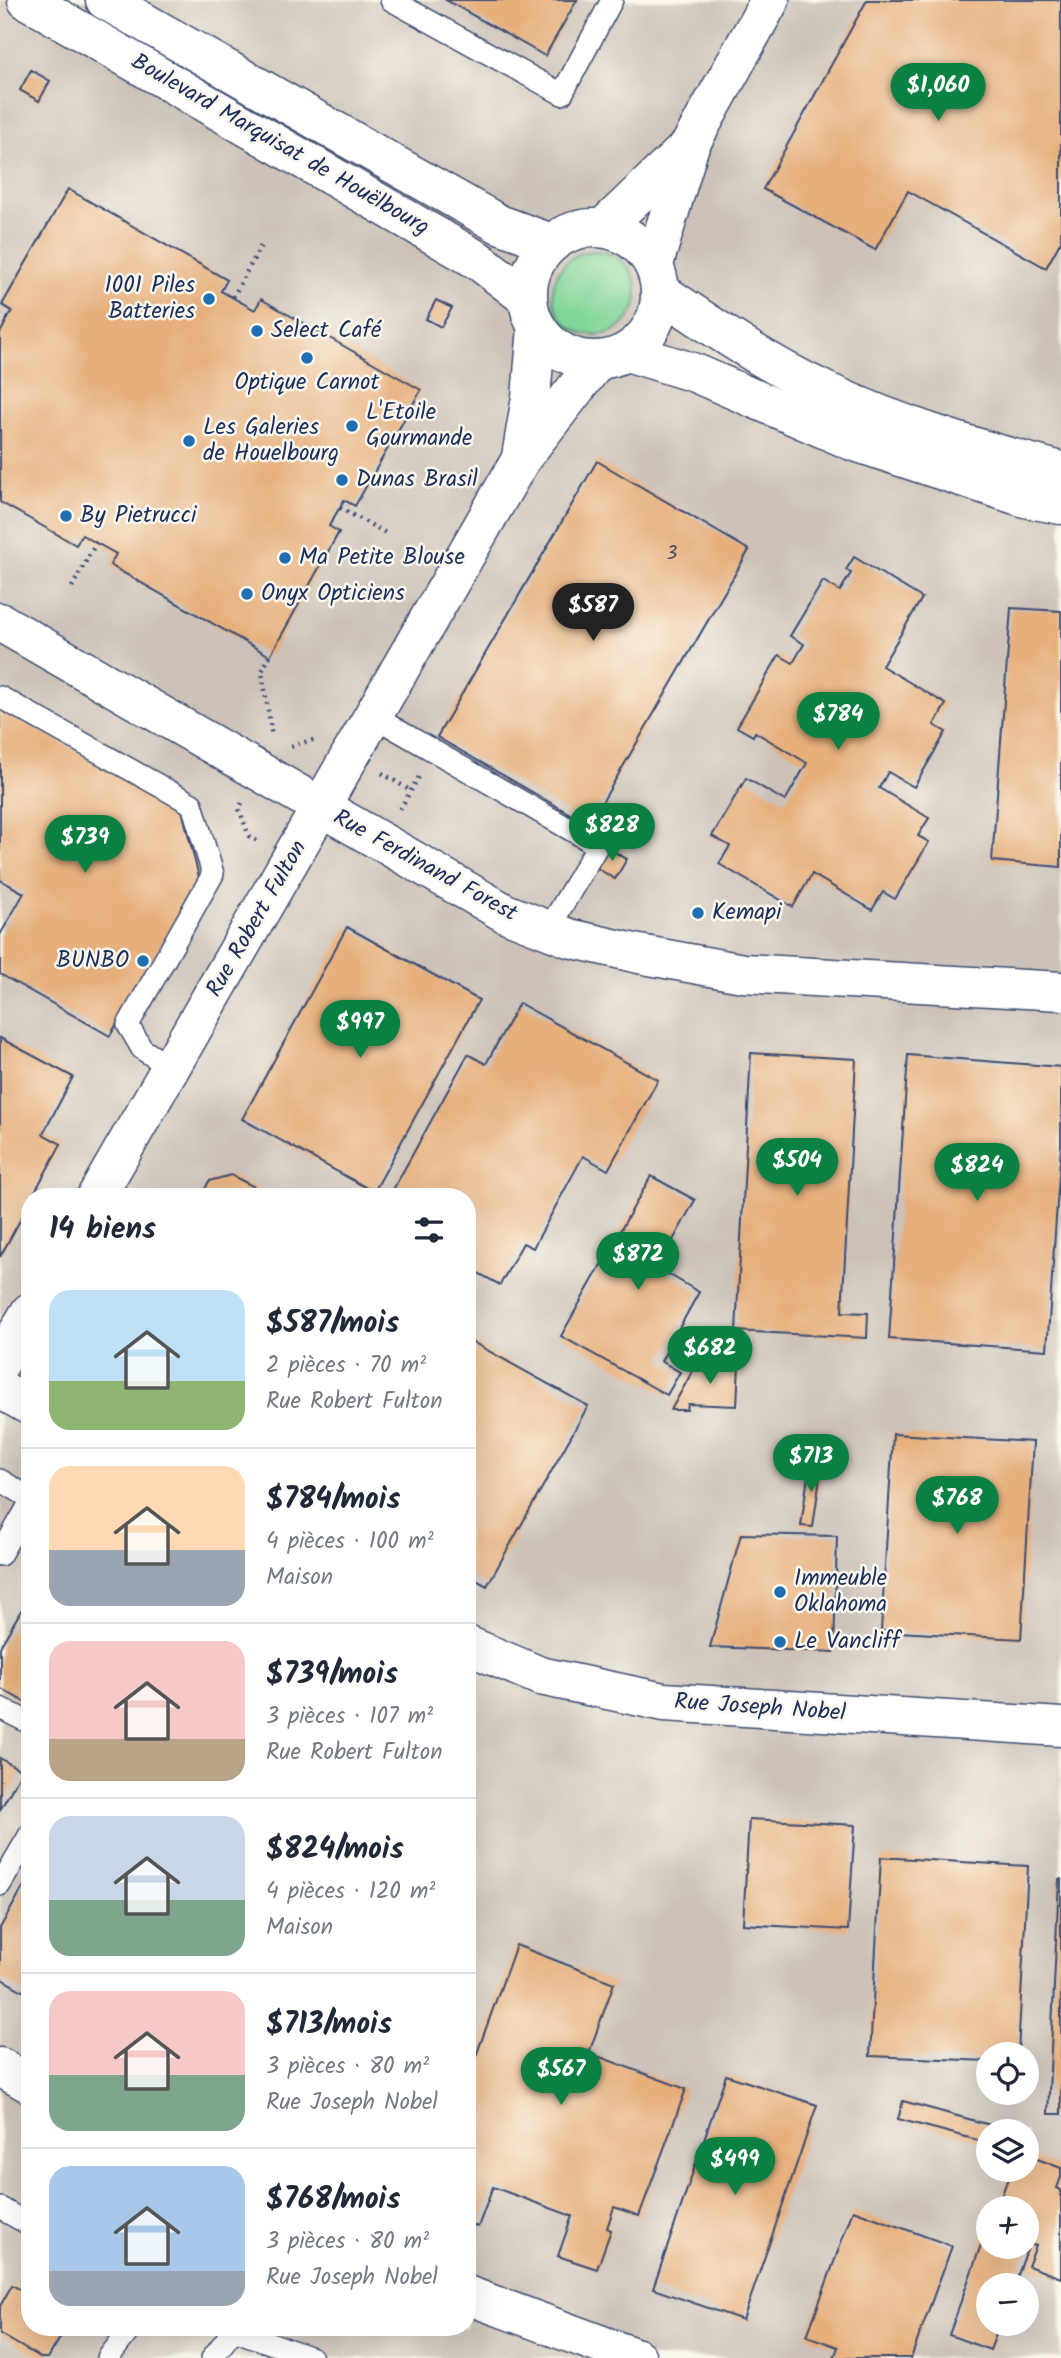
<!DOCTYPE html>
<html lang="fr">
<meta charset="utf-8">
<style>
:root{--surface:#fff;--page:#f6f6f7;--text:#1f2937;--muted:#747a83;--line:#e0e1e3;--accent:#0b8043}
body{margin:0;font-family:Kalam,sans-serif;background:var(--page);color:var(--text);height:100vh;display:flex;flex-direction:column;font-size:26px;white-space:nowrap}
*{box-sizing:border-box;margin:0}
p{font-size:23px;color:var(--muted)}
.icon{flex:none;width:38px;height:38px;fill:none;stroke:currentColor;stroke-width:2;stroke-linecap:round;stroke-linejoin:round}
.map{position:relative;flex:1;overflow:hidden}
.side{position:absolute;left:21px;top:1188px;width:455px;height:1148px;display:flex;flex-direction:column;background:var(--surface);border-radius:28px;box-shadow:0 7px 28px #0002}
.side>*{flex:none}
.buttons{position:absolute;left:976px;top:2042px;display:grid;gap:14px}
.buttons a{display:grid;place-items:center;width:63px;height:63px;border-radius:50%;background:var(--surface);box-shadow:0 7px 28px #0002;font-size:35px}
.price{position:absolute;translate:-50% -60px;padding:0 16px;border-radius:24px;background:var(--accent);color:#fff;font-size:23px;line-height:46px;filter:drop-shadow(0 2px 4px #0008)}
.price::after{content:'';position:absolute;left:50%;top:42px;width:21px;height:16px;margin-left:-10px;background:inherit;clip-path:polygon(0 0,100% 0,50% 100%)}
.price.on{background:#222;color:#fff}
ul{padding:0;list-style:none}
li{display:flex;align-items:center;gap:21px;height:175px;padding:0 28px}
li+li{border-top:2px solid var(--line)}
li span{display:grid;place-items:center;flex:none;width:196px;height:140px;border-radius:21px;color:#555}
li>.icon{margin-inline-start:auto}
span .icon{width:84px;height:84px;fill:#fffc;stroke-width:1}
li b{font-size:30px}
h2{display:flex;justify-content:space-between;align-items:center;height:84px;padding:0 28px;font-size:30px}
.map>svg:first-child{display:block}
.industrial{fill:#ccc2b9;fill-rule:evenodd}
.green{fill:#80d598;stroke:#4e827b;stroke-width:2}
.building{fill:#e6af7b}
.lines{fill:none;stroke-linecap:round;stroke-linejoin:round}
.lane-casing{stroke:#3b4b6f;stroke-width:24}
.street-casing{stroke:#3b4b6f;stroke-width:41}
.secondary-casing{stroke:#3b4b6f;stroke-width:41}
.primary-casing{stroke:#3b4b6f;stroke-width:41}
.path{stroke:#3b4b6f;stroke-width:4.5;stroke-dasharray:2 5;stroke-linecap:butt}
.lane{stroke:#fff;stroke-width:21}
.street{stroke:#fff;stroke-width:38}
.secondary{stroke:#fff;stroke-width:38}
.primary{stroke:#fff;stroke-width:38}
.poi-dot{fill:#1f6fb2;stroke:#fbf7ec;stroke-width:2.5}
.labels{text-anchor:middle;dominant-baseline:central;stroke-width:5;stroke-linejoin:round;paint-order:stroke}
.number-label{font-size:19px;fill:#4e4f65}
.street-label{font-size:23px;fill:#1b2f5e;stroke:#fbf7ec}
.poi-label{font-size:23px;fill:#1b2f5e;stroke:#fbf7ec;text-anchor:start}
</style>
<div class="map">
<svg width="1061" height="2358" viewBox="0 0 1061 2358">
<rect width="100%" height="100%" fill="#fbf7ec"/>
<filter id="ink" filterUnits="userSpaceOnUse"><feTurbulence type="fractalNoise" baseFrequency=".0143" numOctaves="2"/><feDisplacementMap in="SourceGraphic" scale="14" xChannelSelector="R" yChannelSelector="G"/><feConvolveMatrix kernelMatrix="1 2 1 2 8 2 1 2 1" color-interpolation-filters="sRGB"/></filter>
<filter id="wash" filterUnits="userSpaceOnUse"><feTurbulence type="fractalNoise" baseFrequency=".00686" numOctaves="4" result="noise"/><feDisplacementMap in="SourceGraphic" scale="28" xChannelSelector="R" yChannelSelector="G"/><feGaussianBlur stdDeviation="1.57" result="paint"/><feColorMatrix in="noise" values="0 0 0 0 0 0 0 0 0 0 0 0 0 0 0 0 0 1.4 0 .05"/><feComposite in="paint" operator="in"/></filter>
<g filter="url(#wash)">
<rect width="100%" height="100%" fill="#f2ead1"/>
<!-- industrial -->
<path class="industrial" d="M0,0H1061V2358H0ZM30,1197H467V2328H30ZM989,2054H1027V2093H989ZM989,2132H1027V2170H989ZM989,2208H1027V2247H989ZM989,2286H1027V2324H989Z"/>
<!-- green -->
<circle class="green" cx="595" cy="293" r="42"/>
<g id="blocks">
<!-- building -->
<g class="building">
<path d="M446,0H577L545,56Z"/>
<path d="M867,0H1061V241L1046,268L908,191L875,250L763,189Z"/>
<path d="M31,70L50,81L39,101L20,90Z"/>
<path d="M68,189L227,280L221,291L255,310L261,299L421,390L355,506L344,500L329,526L339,532L270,656L110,565L116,554L82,535L76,545L0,502V333L12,311L2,305Z"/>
<path d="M436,300L452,308L441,327L426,319Z"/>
<path d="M597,461L749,550L589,825L437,737Z"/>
<path d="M854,557L922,598L882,666L946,704L934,725L946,732L914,787L888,772L879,788L929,818L918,836L929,842L895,899L883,892L872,910L812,874L793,907L719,864L730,846L712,836L746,778L785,801L807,763L755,732L753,736L737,727L779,655L793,663L804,644L790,636L823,581L840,591L851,573L846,570Z"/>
<path d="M1011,608L1061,611V867L992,861Z"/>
<path d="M0,708L182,810L199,877L110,1036L0,974V935L24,893L0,880Z"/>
<path d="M607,848L627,859L615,879L597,868Z"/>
<path d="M347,927L479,1000L374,1192L242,1119Z"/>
<path d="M519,1003L658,1080L608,1170L583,1156L533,1248L523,1243L500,1285L467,1267V1197H389L468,1054L486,1064Z"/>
<path d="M0,1038L73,1077L43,1134L61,1144L32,1197H30V1202L0,1257Z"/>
<path d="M751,1053L856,1059L842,1312L868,1313L867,1338L736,1331Z"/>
<path d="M908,1055L1061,1067V1145L1047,1350L889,1339Z"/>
<path d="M231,1175L274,1197H201L209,1181Z"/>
<path d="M651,1176L695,1200L658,1268L699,1292L661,1361L680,1372L667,1395L561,1336Z"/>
<path d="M467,1339L588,1406L487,1586L467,1575Z"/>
<path d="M697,1363L739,1364L737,1406L688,1404L687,1410H671Z"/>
<path d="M893,1434L1033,1442L1021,1639L881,1631Z"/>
<path d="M810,1461L822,1463L813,1527L801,1526Z"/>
<path d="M741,1534L837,1536L834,1652L710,1647Z"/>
<path d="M30,1595V1705L0,1688V1647Z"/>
<path d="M0,1758L22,1771L0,1810Z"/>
<path d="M749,1819L855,1825L848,1930L743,1924Z"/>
<path d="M881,1857L1028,1866L1018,2054H989V2061L870,2056Z"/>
<path d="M30,1875V1995L0,1978V1928Z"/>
<path d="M1059,1879H1061V2114H1048Z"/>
<path d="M516,1945L614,1983L589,2053L686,2089L639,2216L614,2207L607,2228L611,2230L597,2269L558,2256L572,2216L493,2187L478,2227L467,2223V2081Z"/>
<path d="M726,2075L817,2105L743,2320L653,2289Z"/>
<path d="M903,2101L990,2125L985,2142L898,2119Z"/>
<path d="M1027,2155L1061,2168V2177L1057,2188L1061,2190V2278L1028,2266L1036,2246L1029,2244L1014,2286H989V2324H1000L990,2350L949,2335L988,2225L989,2247H1027V2208H997L1011,2170H1027Z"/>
<path d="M853,2210L952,2246L911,2358H834L838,2347L807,2336Z"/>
<path d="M12,2285L30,2295V2328H66L48,2358H41L0,2334V2306Z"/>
</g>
</g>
</g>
<g filter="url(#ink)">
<use href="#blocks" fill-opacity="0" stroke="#3b4b6f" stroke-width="2"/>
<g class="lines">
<defs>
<g id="lane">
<path d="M391,0L562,94L612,0"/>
<path d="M0,697L192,804L213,874L128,1025L142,1049L171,1068"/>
<path d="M373,716L597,845"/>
<path d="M548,930L601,840"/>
<path d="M0,1480L30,1498"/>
<path d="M0,1555L30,1503"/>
<path d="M0,1708L30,1723"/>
<path d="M0,1885L30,1834"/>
<path d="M0,2208L30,2225"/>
<path d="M228,2328L312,2358"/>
<path d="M108,2358L131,2328"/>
<path d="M212,2358L235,2328"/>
</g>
<g id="street">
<path d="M603,228L686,149"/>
<path d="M654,264L690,145L770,0"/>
<path d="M521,457L531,397L537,328"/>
<path d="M0,622L505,913L569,938L639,954L743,973L1061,991"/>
<path d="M96,1197L521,459L598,360"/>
<path d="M0,1363L30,1312"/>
<path d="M0,1389L30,1406"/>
<path d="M467,1645L540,1676L664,1702L1061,1727"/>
</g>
<g id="secondary">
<path d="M0,2067L30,2084"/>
<path d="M467,2295L637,2358"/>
</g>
<g id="primary">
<path d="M27,0L479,261L527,298"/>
<path d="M105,0L499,224L551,243"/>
<circle cx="594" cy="294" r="66"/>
<path d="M661,292C714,328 767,364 825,391C900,426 981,450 1061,471"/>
<path d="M627,352L695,373L852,441L1025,498L1061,505"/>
</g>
</defs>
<!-- lane casing -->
<use href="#lane" class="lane-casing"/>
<!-- street casing -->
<use href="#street" class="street-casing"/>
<!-- secondary casing -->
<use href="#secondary" class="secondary-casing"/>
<!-- primary casing -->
<use href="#primary" class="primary-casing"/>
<!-- path -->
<g class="path">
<path d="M233,297L262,244"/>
<path d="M0,315L8,319"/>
<path d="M340,508L386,533"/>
<path d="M72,587L96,543"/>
<path d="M270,656L262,671L272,737"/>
<path d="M291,746L316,739"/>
<path d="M382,773L411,791"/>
<path d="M242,803L239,809L249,836L259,842"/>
<path d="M400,809L420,775"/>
</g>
<!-- lane -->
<use href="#lane" class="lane"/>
<!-- street -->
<use href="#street" class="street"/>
<!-- secondary -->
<use href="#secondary" class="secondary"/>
<!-- primary -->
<use href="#primary" class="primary"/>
</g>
</g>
<!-- markers -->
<g class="poi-dot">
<circle cx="209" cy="299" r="7"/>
<circle cx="257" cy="331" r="7"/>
<circle cx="307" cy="358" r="7"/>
<circle cx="352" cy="426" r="7"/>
<circle cx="189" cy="441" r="7"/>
<circle cx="342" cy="480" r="7"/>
<circle cx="66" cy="516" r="7"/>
<circle cx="285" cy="558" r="7"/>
<circle cx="247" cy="594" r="7"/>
<circle cx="698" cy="913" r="7"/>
<circle cx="143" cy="961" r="7"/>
<circle cx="780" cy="1592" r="7"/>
<circle cx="780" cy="1642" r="7"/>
</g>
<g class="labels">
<!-- number labels -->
<g class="number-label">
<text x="672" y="554">3</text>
</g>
<!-- street labels -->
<g class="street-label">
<text transform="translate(280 145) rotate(30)">Boulevard Marquisat de Houëlbourg</text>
<text transform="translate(425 866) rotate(29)">Rue Ferdinand Forest</text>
<text transform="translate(257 919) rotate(-60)">Rue Robert Fulton</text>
<text transform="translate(760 1708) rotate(4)">Rue Joseph Nobel</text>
</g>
<!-- poi labels -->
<g class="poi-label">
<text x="195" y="286" text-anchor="end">1001 Piles<tspan x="195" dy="26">Batteries</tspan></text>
<text x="271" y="331">Select Café</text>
<text x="307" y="383" text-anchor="middle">Optique Carnot</text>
<text x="366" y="413">L'Etoile<tspan x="366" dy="26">Gourmande</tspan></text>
<text x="203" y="428">Les Galeries<tspan x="203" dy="26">de Houelbourg</tspan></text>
<text x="356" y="480">Dunas Brasil</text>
<text x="80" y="516">By Pietrucci</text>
<text x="299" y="558">Ma Petite Blouse</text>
<text x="261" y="594">Onyx Opticiens</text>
<text x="712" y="913">Kemapi</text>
<text x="129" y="961" text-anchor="end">BUNBO</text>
<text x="794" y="1579">Immeuble<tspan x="794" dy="26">Oklahoma</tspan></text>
<text x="794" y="1642">Le Vancliff</text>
</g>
</g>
</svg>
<div class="buttons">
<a><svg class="icon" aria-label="locate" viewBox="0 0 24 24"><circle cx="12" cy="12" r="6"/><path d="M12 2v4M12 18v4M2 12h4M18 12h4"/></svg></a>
<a><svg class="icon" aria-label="layers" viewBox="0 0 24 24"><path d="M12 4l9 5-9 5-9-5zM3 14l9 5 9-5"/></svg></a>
<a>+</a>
<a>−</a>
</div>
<b class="price" style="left:938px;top:123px">$1,060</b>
<b class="price on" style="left:593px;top:643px">$587</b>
<b class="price" style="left:838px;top:752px">$784</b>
<b class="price" style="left:612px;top:863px">$828</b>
<b class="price" style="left:85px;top:875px">$739</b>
<b class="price" style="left:360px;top:1060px">$997</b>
<b class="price" style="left:797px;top:1198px">$504</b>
<b class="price" style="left:977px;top:1203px">$824</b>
<b class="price" style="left:638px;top:1292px">$872</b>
<b class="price" style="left:710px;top:1386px">$682</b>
<b class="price" style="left:811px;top:1494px">$713</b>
<b class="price" style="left:957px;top:1536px">$768</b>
<b class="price" style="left:561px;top:2107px">$567</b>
<b class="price" style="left:735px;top:2197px">$499</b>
<section class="side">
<h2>14 biens<svg class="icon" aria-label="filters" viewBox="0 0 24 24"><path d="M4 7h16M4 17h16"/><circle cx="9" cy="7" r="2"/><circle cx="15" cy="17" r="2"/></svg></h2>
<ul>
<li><span style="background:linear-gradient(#bfe0f5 65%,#8fb573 0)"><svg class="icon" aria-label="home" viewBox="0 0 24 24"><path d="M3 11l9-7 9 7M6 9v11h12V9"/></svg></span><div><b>$587/mois</b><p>2 pièces · 70 m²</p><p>Rue Robert Fulton</p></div></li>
<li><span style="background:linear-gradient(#ffd9b3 60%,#9aa5b1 0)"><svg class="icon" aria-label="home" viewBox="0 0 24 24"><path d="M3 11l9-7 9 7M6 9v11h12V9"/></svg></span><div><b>$784/mois</b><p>4 pièces · 100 m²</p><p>Maison</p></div></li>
<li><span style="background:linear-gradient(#f6c9c9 70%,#b9a48a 0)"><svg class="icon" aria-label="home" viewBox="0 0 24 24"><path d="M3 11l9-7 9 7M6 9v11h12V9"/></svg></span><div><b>$739/mois</b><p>3 pièces · 107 m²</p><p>Rue Robert Fulton</p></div></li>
<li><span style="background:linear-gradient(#c9d6e8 60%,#7fa58c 0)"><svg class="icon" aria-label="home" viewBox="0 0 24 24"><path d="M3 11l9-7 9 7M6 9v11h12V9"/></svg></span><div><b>$824/mois</b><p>4 pièces · 120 m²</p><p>Maison</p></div></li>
<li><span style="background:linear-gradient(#f6c9c9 60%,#7fa58c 0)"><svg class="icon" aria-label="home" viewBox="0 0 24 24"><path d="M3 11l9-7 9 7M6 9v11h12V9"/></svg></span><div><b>$713/mois</b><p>3 pièces · 80 m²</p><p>Rue Joseph Nobel</p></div></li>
<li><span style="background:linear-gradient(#a9c7e8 75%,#9aa5b1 0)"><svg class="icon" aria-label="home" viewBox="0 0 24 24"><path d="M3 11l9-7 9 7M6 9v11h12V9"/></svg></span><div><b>$768/mois</b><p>3 pièces · 80 m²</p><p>Rue Joseph Nobel</p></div></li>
</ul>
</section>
</div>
